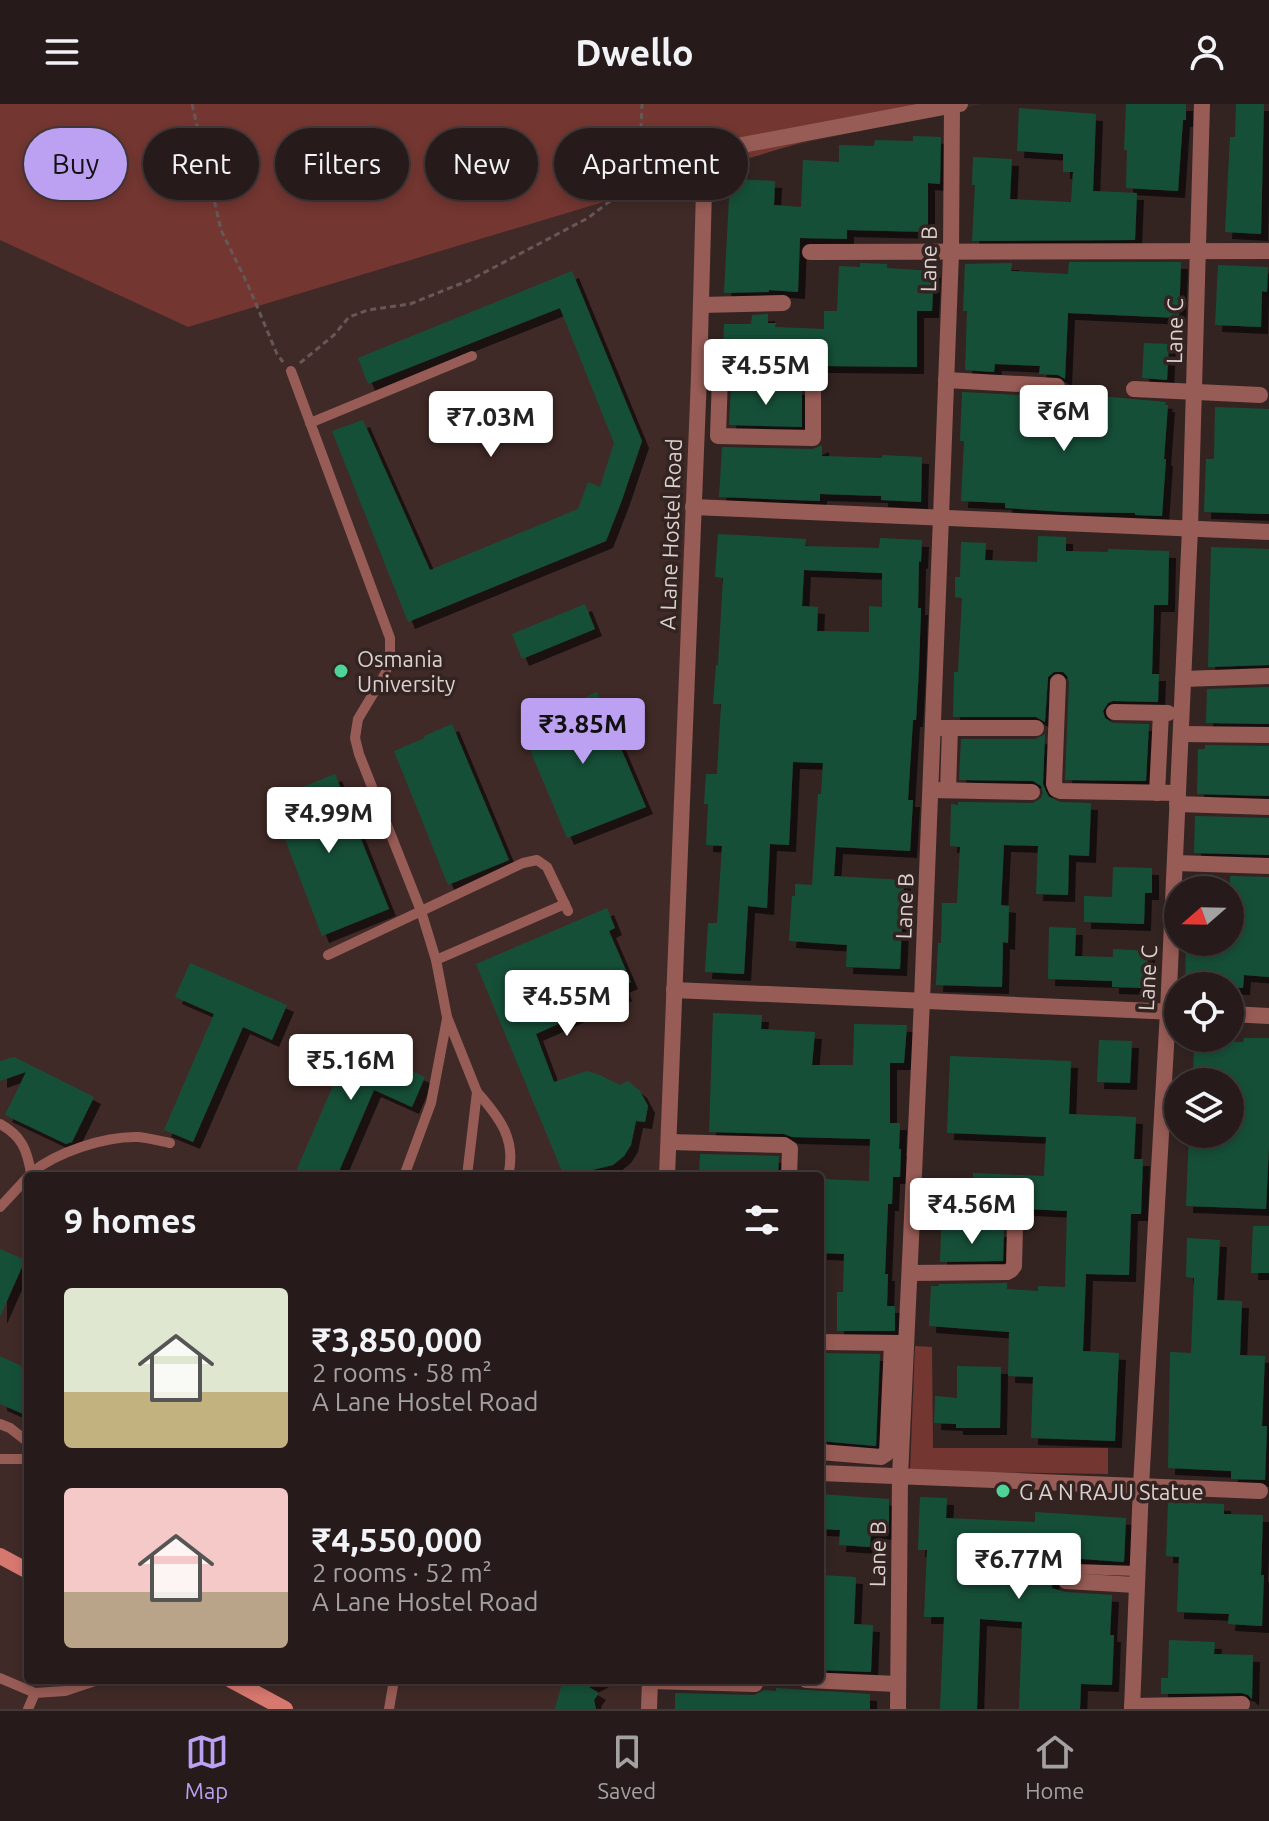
<!DOCTYPE html>
<meta charset="utf-8">
<style>
:root{--surface:#261b1a;--page:#322827;--text:#f1f3f6;--muted:#a4a1a2;--line:#423939;--accent:#bca0f2}
body{margin:0;font-family:Ubuntu,sans-serif;background:var(--page);color:var(--text);height:100vh;display:flex;flex-direction:column;font-size:30px;white-space:nowrap}
*{box-sizing:border-box;margin:0}
p{font-size:26px;color:var(--muted)}
.icon{flex:none;width:44px;height:44px;fill:none;stroke:currentColor;stroke-width:2;stroke-linecap:round;stroke-linejoin:round}
.map{position:relative;flex:1;overflow:hidden}
.panel{position:absolute;left:24px;top:1068px;width:800px;height:512px;display:flex;flex-direction:column;background:var(--surface);border-radius:8px;box-shadow:0 4px 12px #0003,0 0 0 2px var(--line)}
.panel>*{flex:none}
.guide{position:absolute;left:24px;top:24px;width:800px;height:72px;display:flex;gap:16px}
.needle{width:52px;rotate:250deg}
.buttons{position:absolute;left:1164px;top:772px;display:grid;gap:16px}
.buttons a{display:grid;place-items:center;width:80px;height:80px;border-radius:50%;background:var(--surface);box-shadow:0 4px 12px #0003,0 0 0 2px var(--line);font-size:40px}
.price{position:absolute;translate:-50% -68px;padding:0 18px;border-radius:8px;background:#fff;color:#222;font-size:26px;line-height:52px;filter:drop-shadow(0 2px 4px #0008)}
.price::after{content:'';position:absolute;left:50%;top:48px;width:24px;height:18px;margin-left:-12px;background:inherit;clip-path:polygon(0 0,100% 0,50% 100%)}
.price.selected{background:var(--accent);color:#111}
ul{padding:0;list-style:none}
li{display:flex;align-items:center;gap:24px;height:200px;padding:0 40px}
li span{display:grid;place-items:center;flex:none;width:224px;height:160px;border-radius:8px;color:#555}
li>.icon{margin-inline-start:auto}
span .icon{width:96px;height:96px;fill:#fffc;stroke-width:1}
li b{font-size:34px}
h2{display:flex;justify-content:space-between;align-items:center;height:96px;padding:0 40px;font-size:34px}
.tag{padding:0 28px;border-radius:36px;background:var(--surface);box-shadow:0 4px 12px #0003,0 0 0 2px var(--line);font-size:28px;line-height:72px}
.tag.selected{background:var(--accent);color:#111}
header{display:flex;justify-content:space-between;align-items:center;height:104px;padding:0 40px;background:var(--surface);font-size:36px;font-weight:700}
.menu{display:flex;justify-content:space-around;align-items:center;height:112px;border-top:2px solid var(--line);background:var(--surface);font-size:22px;color:var(--muted)}
.menu a{display:grid;justify-items:center;gap:4px}
.menu .selected{color:var(--accent)}
.map>svg:first-child{display:block}
.built{fill:#402a27}
.green{fill:#733631}
.building{fill:#184f37;fill-rule:evenodd;filter:url(#shadow)}
.lines{fill:none;stroke-linecap:round;stroke-linejoin:round}
.path{stroke:#665856;stroke-width:3;stroke-dasharray:6 4;stroke-linecap:butt}
.lane{stroke:#985c56;stroke-width:10}
.street{stroke:#985c56;stroke-width:16}
.secondary{stroke:#d7786f;stroke-width:16}
.poi-dot{fill:#4ed399;stroke:#332422;stroke-width:3}
.labels{text-anchor:middle;dominant-baseline:central;stroke-width:7;stroke-linejoin:round;paint-order:stroke}
.street-label{font-size:22px;fill:#dbd1cf;stroke:#332422}
.poi-label{font-size:22px;fill:#dbd1cf;stroke:#332422;text-anchor:start}
</style>
<header><svg class="icon" aria-label="menu" viewBox="0 0 24 24"><path d="M4 6h16M4 12h16M4 18h16"/></svg>Dwello<svg class="icon" aria-label="person" viewBox="0 0 24 24"><circle cx="12" cy="8" r="4"/><path d="M4 21q1-7 8-7t8 7"/></svg></header>
<div class="map">
<svg width="1269" height="1605" viewBox="0 0 1269 1605">
<defs>
<filter id="shadow"><feDropShadow dx="7" dy="7" stdDeviation="0" flood-color="#0009"/></filter>
</defs>
<rect width="100%" height="100%" fill="#332422"/>
<!-- built -->
<path class="built" d="M0,0H981L703,62L663,1072H28V1576H643L642,1605H0Z"/>
<!-- green -->
<g class="green">
<path d="M0,0H929L188,223L0,136Z"/>
<path d="M915,1242L932,1243L933,1344H1108V1370L910,1367Z"/>
</g>
<!-- building -->
<g class="building">
<path d="M1126,0H1186V16H1183L1178,87L1126,84L1127,46H1124Z"/>
<path d="M1236,0H1264L1261,130L1225,128L1230,33H1235Z"/>
<path d="M1019,4L1096,10L1093,87L1137,89L1135,136L972,137L975,81H972L973,53L1012,55L1010,95L1071,98L1073,68H1063V50L1017,47Z"/>
<path d="M913,32L941,33L940,80L928,79V128L847,126V135L800,134L798,188L769,186V188L724,189L730,75L775,77L774,101L801,103L803,56L839,58V41L874,42L875,36L913,37Z"/>
<path d="M1069,158H1181L1179,214L1068,209L1065,275L1058,271L1039,270L1040,262L995,260L994,268L965,266L967,207H963L965,160L1012,159L1011,167L1068,170Z"/>
<path d="M860,159L887,160V164L934,167L932,207H917V263L722,261L724,220H751L752,211L768,210V219H776L775,223L824,225V207H837L839,162L860,163Z"/>
<path d="M1218,161L1268,163L1267,188L1262,187L1261,223L1215,221Z"/>
<path d="M572,167L642,337L622,396L606,437L408,518L332,327L363,316L430,466L578,405L588,378L600,383L614,339L560,204L368,280L358,254Z"/>
<path d="M1144,239L1169,240L1167,276L1142,274Z"/>
<path d="M731,283L802,284V323L729,321Z"/>
<path d="M962,288L1056,293L1066,289L1166,298L1165,301H1168L1164,355H1166L1162,412L1135,411V409L1067,408L1005,404V399L961,397L964,337H960Z"/>
<path d="M1215,303L1269,305V410L1204,408L1206,355H1214Z"/>
<path d="M822,341V352L882,354V351L922,353L921,398L881,396V392L820,390V397L719,393L722,343L813,345Z"/>
<path d="M718,430L806,435L805,442L879,444L880,434L922,436L921,458L919,457L918,504H921L919,564L916,616H913L908,696H913L910,747L836,743L834,772L904,776L900,865L846,863L847,841L789,837L792,792H795V780L812,781L818,690H821L823,659L793,658L789,741L770,740L767,804L748,802L744,870L705,868L708,819H717L722,742L706,741L708,700H704L706,670H717L721,600H713L716,561H718L723,474L715,473ZM804,466L882,469V503L869,502V528L817,527L818,503L802,502Z"/>
<path d="M1038,432L1066,433V447L1108,448V445L1169,447L1168,501H1154L1152,570H1159L1158,598L1113,597L1108,599L1103,607L1105,614L1113,619L1149,620L1146,677L1065,676L1069,578L1067,572L1063,568H1054L1048,573L1045,618L1036,613H953L954,568H958L962,494L955,493V473H960L961,438L986,439L985,456L1037,458Z"/>
<path d="M1211,443L1269,445V561L1208,563Z"/>
<path d="M585,500L595,525L522,555L512,530Z"/>
<path d="M1269,583V620L1206,619L1207,585Z"/>
<path d="M597,588L646,703L567,734L520,622Z"/>
<path d="M452,620L509,756L448,781L394,647L425,634L424,632Z"/>
<path d="M1045,630L1043,680L1048,692L1060,698L1091,699L1089,752L1069,751L1068,791L1036,790L1038,742L1004,741L1001,801L1009,802L1008,839L1003,838L1002,883L936,881L938,839H941L942,799H957L960,743L950,742L951,700L958,701V698L1033,699L1041,694L1043,689L1041,682L1033,677L959,676L961,635H1036Z"/>
<path d="M1205,641L1269,642V692L1197,690L1198,645H1205Z"/>
<path d="M335,670L389,805L322,832L270,696Z"/>
<path d="M1195,712L1269,714V751L1194,749Z"/>
<path d="M1113,763L1152,764V789H1145L1144,820L1084,818V792L1112,793Z"/>
<path d="M1230,772L1269,773V873L1244,871L1243,884L1185,882L1186,838H1230Z"/>
<path d="M607,804L615,824L609,827L631,878L622,882L625,890L536,930L554,978L587,967L600,971L620,981L628,977L640,987L648,1002L645,1018L636,1017L631,1041L624,1052L613,1061L592,1066L595,1072H564L476,860Z"/>
<path d="M1049,823L1076,824L1075,852L1113,853V845L1148,847L1146,884L1112,883V877L1048,875Z"/>
<path d="M190,859L287,901L272,936L243,923L193,1038L164,1026L214,910L175,893Z"/>
<path d="M713,909L762,911L761,925L815,928L812,961H853L854,920L907,921L904,959H890V1019H900L899,1045H901L900,1073H893L892,1100H888L885,1170H888L887,1202H895V1227H837V1188H843L844,1150L820,1149V1075L869,1077L870,1035L792,1033L784,1030L709,1028Z"/>
<path d="M329,930L425,973L412,1003L374,986L337,1072H294L338,970L316,961Z"/>
<path d="M1244,934H1269V1041L1266,1105L1186,1102L1189,1030H1230V978H1193L1194,936L1243,938Z"/>
<path d="M1099,936L1132,937L1130,979L1097,978Z"/>
<path d="M950,952L1071,957L1069,1010L1136,1013L1134,1055H1143L1141,1110H1131L1129,1171L1086,1170L1083,1247L1119,1249L1115,1337L1031,1334L1033,1273L1008,1272L1009,1228L929,1222L931,1182H939V1180L1007,1179V1185L1038,1187V1182L1065,1183L1067,1107L1006,1104H942V1101H937L938,1077L973,1078V1069L1044,1072L1046,1033L947,1029Z"/>
<path d="M14,953L94,993L72,1038L66,1040L5,1011L26,968L0,977V957Z"/>
<path d="M700,1050L779,1052L778,1072H699Z"/>
<path d="M1253,1122H1269V1169H1251Z"/>
<path d="M941,1126H1004L1003,1157L940,1158Z"/>
<path d="M1187,1134L1220,1136L1217,1196L1242,1197L1240,1251L1265,1252L1262,1322H1267L1265,1376L1231,1375V1367L1168,1364L1170,1248L1191,1249L1194,1174L1186,1173Z"/>
<path d="M0,1145L25,1156L0,1213Z"/>
<path d="M820,1249L880,1250L876,1342L820,1337Z"/>
<path d="M0,1252L28,1265V1312L0,1300Z"/>
<path d="M957,1262L1001,1263L1000,1324H956V1320L934,1319L935,1292L957,1294Z"/>
<path d="M820,1390L889,1395V1429L871,1428L870,1443L839,1441L840,1426L820,1425Z"/>
<path d="M920,1393L947,1394L946,1414L1035,1418V1408L1126,1414L1124,1458L1054,1453L1052,1484L1065,1488L1112,1491L1110,1531H1114L1112,1581L1081,1580L1080,1605H1019L1022,1518L980,1515L977,1605H940L944,1513H924L927,1446H918Z"/>
<path d="M1168,1398L1224,1400V1410L1263,1411L1261,1471H1264L1262,1522L1228,1520L1229,1510L1177,1508L1179,1453L1166,1452Z"/>
<path d="M820,1471L856,1473L854,1520L873,1521L871,1568L820,1566Z"/>
<path d="M1169,1536L1215,1538L1214,1550L1253,1551L1252,1595L1248,1591L1242,1589L1161,1590V1574H1168Z"/>
<path d="M563,1576H602L589,1583L599,1589L594,1596L596,1605H555Z"/>
<path d="M776,1584L870,1590V1605H675V1589L755,1591L764,1586L776,1587Z"/>
</g>
<g class="lines">
<!-- path -->
<g class="path">
<path d="M192,0L221,126L248,181L277,250L283,258"/>
<path d="M300,259L334,231L349,213L368,206L410,200L470,176L588,114L627,84L639,66L642,0"/>
<path d="M26,1397L28,1398"/>
</g>
<!-- lane -->
<g class="lane">
<path d="M291,267L390,534V554L385,570L358,615L355,634L359,650L421,807L436,856L447,913L477,988L467,1072"/>
<path d="M310,319L472,252"/>
<path d="M328,851L523,759L537,756L547,763L568,807"/>
<path d="M436,856L565,800"/>
<path d="M477,988C500,1014 517,1036 508,1072"/>
<path d="M0,1020C22,1032 27,1046 31,1069L29,1072"/>
<path d="M31,1069C57,1048 105,1032 138,1033C149,1034 160,1037 170,1039"/>
<path d="M404,1072L431,999L447,915"/>
<path d="M0,1103L28,1073"/>
<path d="M0,1320L10,1324L28,1338"/>
<path d="M0,1355H28"/>
<path d="M1075,1465L1137,1467"/>
<path d="M0,1574L35,1589L65,1587L98,1576"/>
<path d="M28,1605L35,1589"/>
<path d="M389,1605L394,1576"/>
</g>
<!-- street -->
<g class="street">
<path d="M810,148L1269,147"/>
<path d="M701,201L783,199"/>
<path d="M699,272H714L813,273V334L718,332L720,272"/>
<path d="M946,276L1057,282"/>
<path d="M1134,285L1260,291"/>
<path d="M693,403L1269,428"/>
<path d="M1183,575L1269,572"/>
<path d="M1058,578L1054,680L1056,685L1061,687L1178,689"/>
<path d="M1114,608L1168,609"/>
<path d="M933,624H1036"/>
<path d="M1181,630L1269,631"/>
<path d="M931,686L1032,688"/>
<path d="M948,686L950,624"/>
<path d="M1157,689L1161,609"/>
<path d="M1177,700L1269,703"/>
<path d="M1175,759L1269,762"/>
<path d="M674,886L1176,908"/>
<path d="M1230,910L1269,912"/>
<path d="M669,1038L784,1041L790,1045L789,1072"/>
<path d="M667,1072L699,272L705,48L960,0"/>
<path d="M910,1169L1007,1168L1011,1166L1014,1162L1015,1122L1012,1118L1006,1115H912"/>
<path d="M820,1238L901,1239"/>
<path d="M820,1348L881,1353L887,1349L892,1239"/>
<path d="M820,1369L1260,1387"/>
<path d="M1066,1477L1136,1481"/>
<path d="M806,1576L898,1580"/>
<path d="M650,1577L755,1580"/>
<path d="M1132,1602L1242,1600"/>
<path d="M649,1605L650,1576"/>
<path d="M898,1605L900,1373L922,896L941,413L951,149L952,1"/>
<path d="M1132,1605L1141,1382L1168,907L1190,425L1202,0"/>
</g>
<!-- secondary -->
<g class="secondary">
<path d="M0,1452L28,1467"/>
<path d="M231,1576L285,1605"/>
</g>
</g>
<!-- markers -->
<g class="poi-dot">
<circle cx="341" cy="567" r="8"/>
<circle cx="1003" cy="1387" r="8"/>
</g>
<g class="labels">
<!-- street labels -->
<g class="street-label">
<text transform="translate(928 155) rotate(-89)">Lane B</text>
<text transform="translate(1174 227) rotate(-89)">Lane C</text>
<text transform="translate(670 430) rotate(-88)">A Lane Hostel Road</text>
<text transform="translate(904 802) rotate(-88)">Lane B</text>
<text transform="translate(1147 874) rotate(-87)">Lane C</text>
<text transform="translate(877 1450) rotate(-89)">Lane B</text>
</g>
<!-- poi labels -->
<g class="poi-label">
<text x="357" y="554">Osmania<tspan x="357" dy="25">University</tspan></text>
<text x="1019" y="1387">G A N RAJU Statue</text>
</g>
</g>
</svg>
<div class="buttons">
<a><svg class="needle" viewBox="-14 -14 28 28"><path d="M0-13l5 13h-10z" fill="#e53935"/><path d="M0 13l5-13h-10z" fill="#a4a1a2"/></svg></a>
<a><svg class="icon" aria-label="locate" viewBox="0 0 24 24"><circle cx="12" cy="12" r="6"/><path d="M12 2v4M12 18v4M2 12h4M18 12h4"/></svg></a>
<a><svg class="icon" aria-label="layers" viewBox="0 0 24 24"><path d="M12 4l9 5-9 5-9-5zM3 14l9 5 9-5"/></svg></a>
</div>
<b class="price" style="left:766px;top:303px">₹4.55M</b>
<b class="price" style="left:1064px;top:349px">₹6M</b>
<b class="price" style="left:491px;top:355px">₹7.03M</b>
<b class="price selected" style="left:583px;top:662px">₹3.85M</b>
<b class="price" style="left:329px;top:751px">₹4.99M</b>
<b class="price" style="left:567px;top:934px">₹4.55M</b>
<b class="price" style="left:351px;top:998px">₹5.16M</b>
<b class="price" style="left:972px;top:1142px">₹4.56M</b>
<b class="price" style="left:1019px;top:1497px">₹6.77M</b>
<div class="guide">
<a class="tag selected">Buy</a>
<a class="tag">Rent</a>
<a class="tag">Filters</a>
<a class="tag">New</a>
<a class="tag">Apartment</a>
</div>
<section class="panel">
<h2>9 homes<svg class="icon" aria-label="filters" viewBox="0 0 24 24"><path d="M4 7h16M4 17h16"/><circle cx="9" cy="7" r="2"/><circle cx="15" cy="17" r="2"/></svg></h2>
<ul>
<li><span style="background:linear-gradient(#dfe7d0 65%,#c2b280 0)"><svg class="icon" aria-label="home" viewBox="0 0 24 24"><path d="M3 11l9-7 9 7M6 9v11h12V9"/></svg></span><div><b>₹3,850,000</b><p>2 rooms · 58 m²</p><p>A Lane Hostel Road</p></div></li>
<li><span style="background:linear-gradient(#f6c9c9 65%,#b9a48a 0)"><svg class="icon" aria-label="home" viewBox="0 0 24 24"><path d="M3 11l9-7 9 7M6 9v11h12V9"/></svg></span><div><b>₹4,550,000</b><p>2 rooms · 52 m²</p><p>A Lane Hostel Road</p></div></li>
</ul>
</section>
</div>
<nav class="menu">
<a class="selected"><svg class="icon" aria-label="map" viewBox="0 0 24 24"><path d="M3 6l6-2 6 2 6-2v14l-6 2-6-2-6 2zM9 4v14M15 6v14"/></svg>Map</a>
<a><svg class="icon" aria-label="saved" viewBox="0 0 24 24"><path d="M7 4h10v16l-5-4-5 4z"/></svg>Saved</a>
<a><svg class="icon" aria-label="home" viewBox="0 0 24 24"><path d="M3 11l9-7 9 7M6 9v11h12V9"/></svg>Home</a>
</nav>
